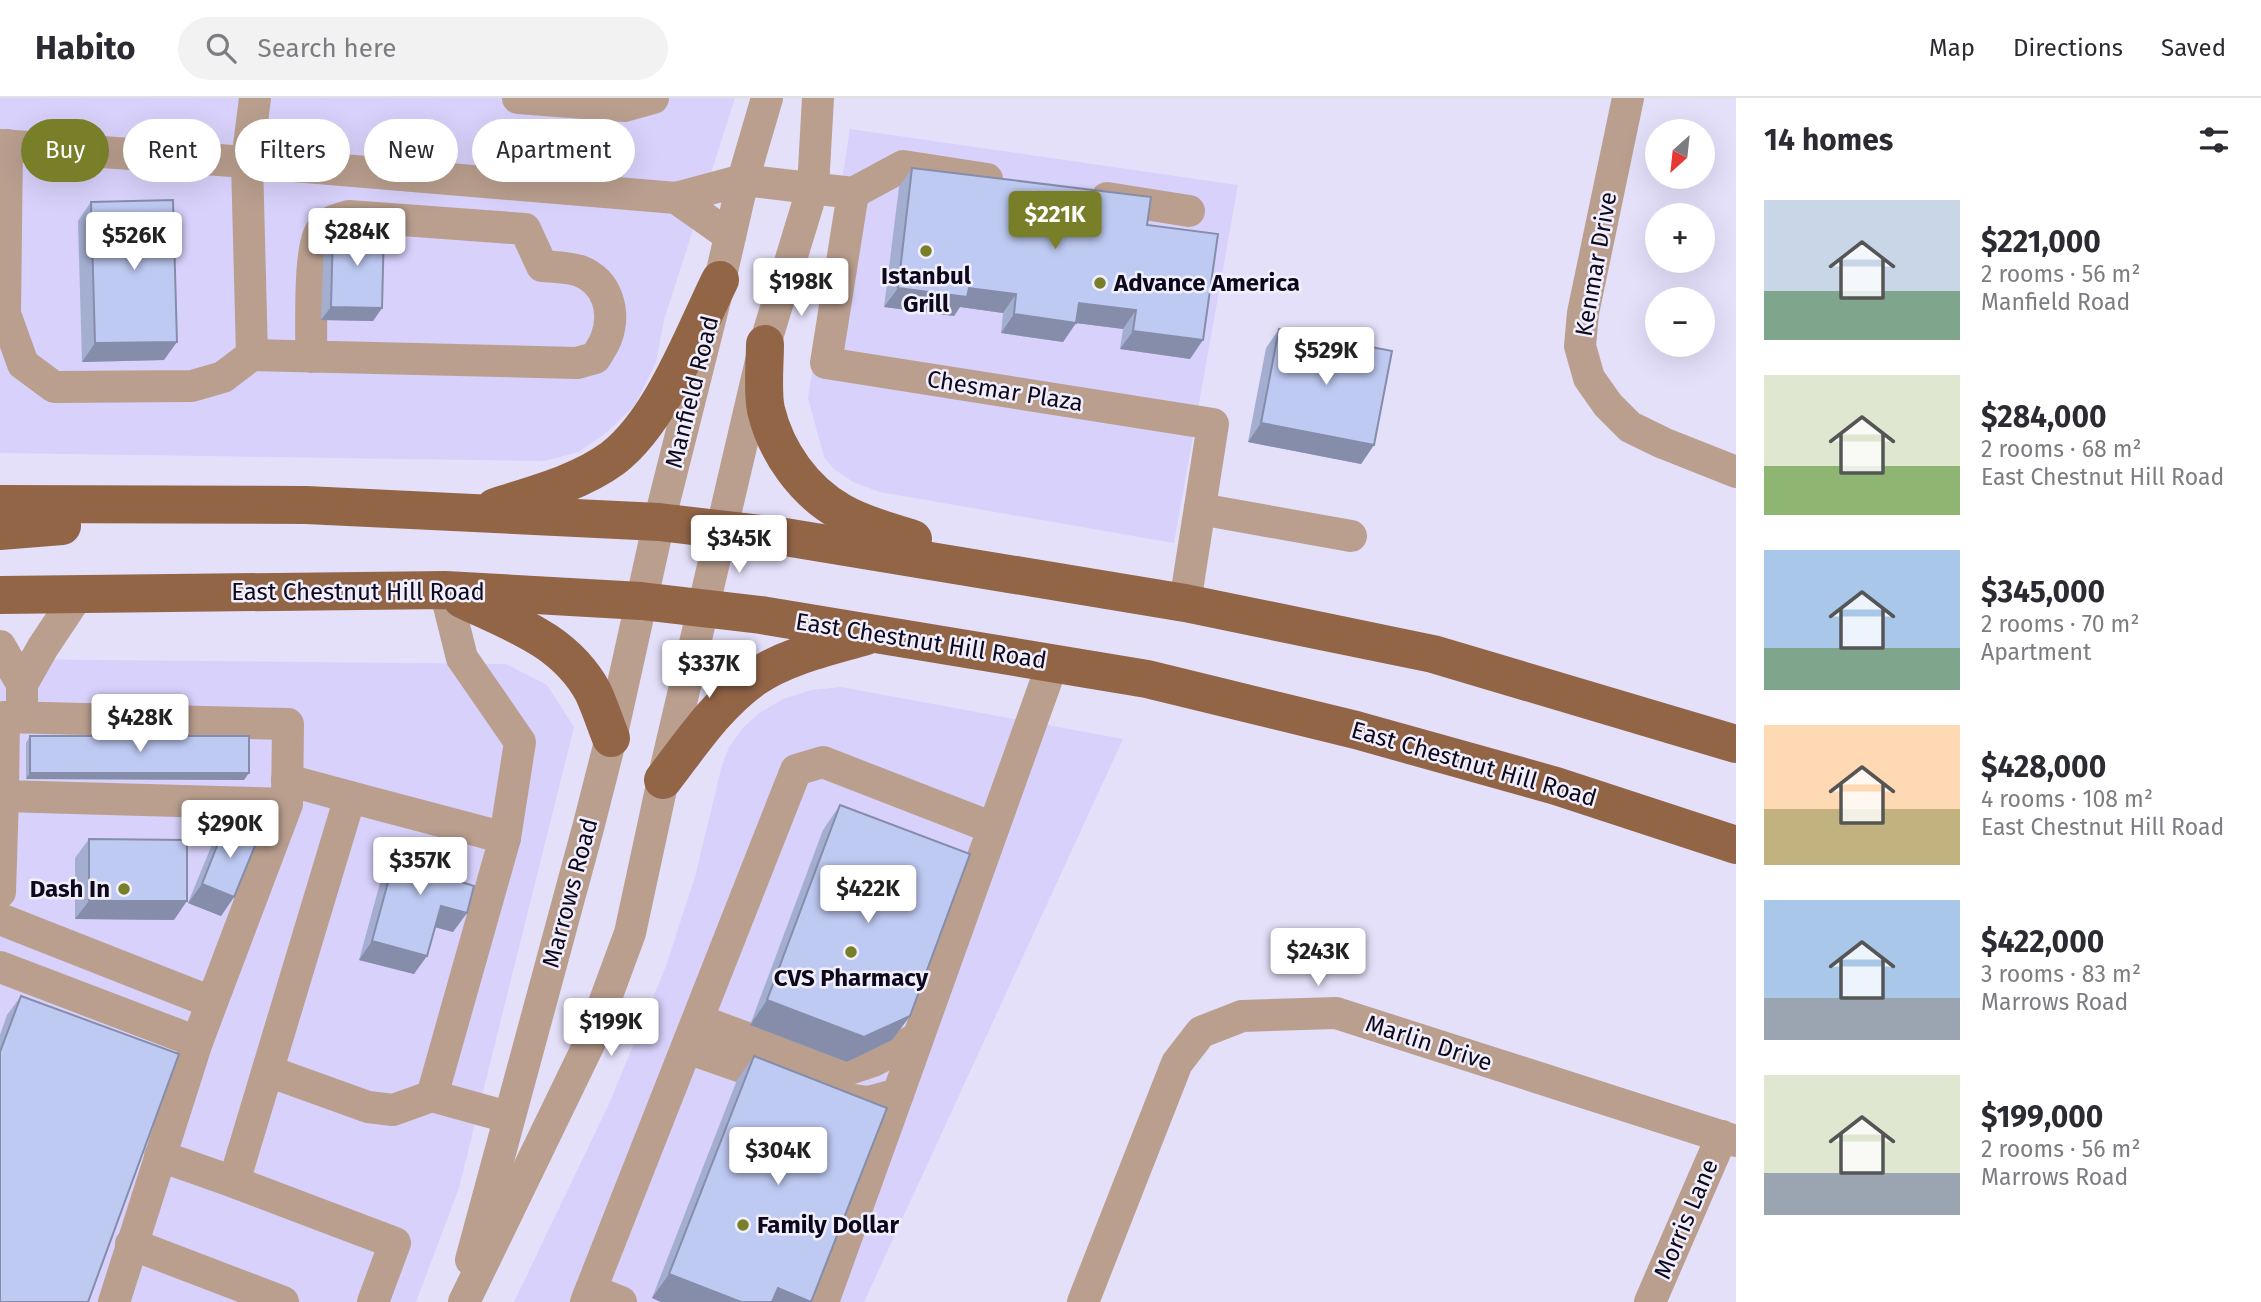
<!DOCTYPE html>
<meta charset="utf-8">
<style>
:root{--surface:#fff;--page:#f2f2f3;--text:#2b2b33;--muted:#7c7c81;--line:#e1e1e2;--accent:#797f29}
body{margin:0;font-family:"Fira Sans",sans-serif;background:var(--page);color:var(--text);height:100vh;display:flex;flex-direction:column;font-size:26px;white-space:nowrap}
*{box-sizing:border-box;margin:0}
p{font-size:23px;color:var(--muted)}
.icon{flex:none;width:38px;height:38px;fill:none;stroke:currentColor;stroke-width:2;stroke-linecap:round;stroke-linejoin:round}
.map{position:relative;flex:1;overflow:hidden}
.details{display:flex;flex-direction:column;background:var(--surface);width:525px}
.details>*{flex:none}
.top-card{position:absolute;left:21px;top:21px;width:665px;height:63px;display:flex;gap:14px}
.needle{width:46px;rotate:207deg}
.controls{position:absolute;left:1645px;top:21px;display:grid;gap:14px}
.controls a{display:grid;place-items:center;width:70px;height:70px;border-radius:50%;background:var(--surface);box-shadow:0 7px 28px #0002;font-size:35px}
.price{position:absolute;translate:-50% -60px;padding:0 16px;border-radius:7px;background:#fff;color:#222;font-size:23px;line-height:46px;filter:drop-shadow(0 2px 4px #0008)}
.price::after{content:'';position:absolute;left:50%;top:42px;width:21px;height:16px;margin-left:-10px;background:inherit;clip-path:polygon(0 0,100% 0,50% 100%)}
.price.selected{background:var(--accent);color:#fff}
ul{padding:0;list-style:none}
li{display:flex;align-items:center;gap:21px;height:175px;padding:0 28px}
li span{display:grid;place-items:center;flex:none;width:196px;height:140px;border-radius:0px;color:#555}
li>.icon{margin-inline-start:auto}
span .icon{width:84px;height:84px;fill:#fffc;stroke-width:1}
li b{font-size:30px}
h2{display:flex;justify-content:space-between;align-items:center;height:84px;padding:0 28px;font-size:30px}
.chip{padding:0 24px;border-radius:32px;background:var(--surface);box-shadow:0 7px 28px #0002;font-size:24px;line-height:63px}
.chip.selected{background:var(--accent);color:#fff}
header{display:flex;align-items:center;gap:42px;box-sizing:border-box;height:98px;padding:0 35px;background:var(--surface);border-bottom:2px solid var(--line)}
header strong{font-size:33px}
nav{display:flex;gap:38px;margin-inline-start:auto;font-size:24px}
.search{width:490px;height:63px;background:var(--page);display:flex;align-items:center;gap:18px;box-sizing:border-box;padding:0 24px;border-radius:38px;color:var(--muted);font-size:26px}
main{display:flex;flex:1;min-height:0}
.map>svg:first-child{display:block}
.built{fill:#d8d1fb}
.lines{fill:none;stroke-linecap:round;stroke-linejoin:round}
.minor{stroke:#ba9f8f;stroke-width:32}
.major{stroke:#936547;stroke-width:38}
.wall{fill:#a4aed1}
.shaded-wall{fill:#868daa}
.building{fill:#bfcaf3;stroke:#868daa;stroke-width:2}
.poi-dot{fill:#797f29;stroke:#f1effc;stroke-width:2.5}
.labels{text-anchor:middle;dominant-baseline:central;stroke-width:5;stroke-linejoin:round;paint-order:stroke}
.street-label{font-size:24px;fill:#0e081d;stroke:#f1effc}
.poi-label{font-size:24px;font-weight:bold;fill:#0e081d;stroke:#f1effc}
</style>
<header>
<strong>Habito</strong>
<div class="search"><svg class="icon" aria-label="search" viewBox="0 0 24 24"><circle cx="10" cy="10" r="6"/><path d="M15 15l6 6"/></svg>Search here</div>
<nav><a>Map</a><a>Directions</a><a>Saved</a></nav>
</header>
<main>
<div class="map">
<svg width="1736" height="1204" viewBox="0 0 1736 1204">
<rect width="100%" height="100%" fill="#e4e0fa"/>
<!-- built -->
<g class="built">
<path d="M0,0H735L664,222L656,264L635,307L605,336L578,354L545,363L0,355Z"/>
<path d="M850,31L1238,87L1174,445L880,394L853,384L834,371L824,359L808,300Z"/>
<path d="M0,561L506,566L547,587L574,629L459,1090L416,1204H0Z"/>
<path d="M841,589L1123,641L864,1204H514L609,1006L666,868L695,779L722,667L729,649L743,630L758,616L783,601L812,592Z"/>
</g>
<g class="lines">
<!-- minor -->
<g class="minor">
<path d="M518,0L624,8L653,0"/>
<path d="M1628,0L1583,215L1580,248L1589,280L1608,307L1630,329L1663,345L1736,374"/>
<path d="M0,47L247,64L676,100L743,82L853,95L826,265L1213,326L1185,505"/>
<path d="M7,47L5,216L23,266L54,289L192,288L223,279L252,257L247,64L255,0"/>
<path d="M853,95L903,68L987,81"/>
<path d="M676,100L730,138"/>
<path d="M1107,100L1189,113"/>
<path d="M252,257C360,260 468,262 577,265L595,260C599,254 603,248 606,241C616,214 608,184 580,173C568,169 553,169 542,168L525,131L349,118C338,121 328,123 321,133C308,151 312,233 311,259"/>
<path d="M1200,411L1351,438"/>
<path d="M0,548L22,586V603"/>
<path d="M22,586L43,549L79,495"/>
<path d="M287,682L350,699"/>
<path d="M0,794L3,698"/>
<path d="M0,821L211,904"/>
<path d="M0,869L197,944L114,1204"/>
<path d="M698,922L820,967L846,972L873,963L918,940"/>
<path d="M197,944L287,706L288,626L4,619L3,698L287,706"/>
<path d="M687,950L785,984"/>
<path d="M268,973L368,1009L393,1012L432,998L505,740L520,644L462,560L445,492"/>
<path d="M432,998L508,1019"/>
<path d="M831,999L869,1004L898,996L1053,564"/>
<path d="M160,1058L234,1084L395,1145L373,1204"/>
<path d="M234,1084L350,699L505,740"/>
<path d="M131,1146L283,1204"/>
<path d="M471,1162L588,730L611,640L659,424L720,182L743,82L767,0"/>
<path d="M591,1192L621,1204"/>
<path d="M464,1204L589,946L630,835L663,682L765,246L813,89L818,0"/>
<path d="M586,1204L796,672L823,664L993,730"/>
<path d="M823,1204L898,996"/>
<path d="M1083,1204L1177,965L1201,934L1242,918L1336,915L1736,1043"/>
<path d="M1650,1204L1722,1038"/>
</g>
<!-- major -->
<g class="major">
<path d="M765,246C765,266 762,293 766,312C776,354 804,393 841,414C863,427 889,433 913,441"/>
<path d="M0,406L306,407L659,424L785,439L1185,505L1433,556L1736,646"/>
<path d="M495,409C535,396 579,385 613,360C662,322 693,237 720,182"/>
<path d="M0,433L62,428"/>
<path d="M0,497L445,492L641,503L761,517L1147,581L1356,632L1556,688L1736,747"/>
<path d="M462,501C512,525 565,542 593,594C600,609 605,625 611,640"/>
<path d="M663,682C691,646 716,607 754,580C786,558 829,549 866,538"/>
</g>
</g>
<!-- wall -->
<g class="wall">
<path d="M912,70L1147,127L1190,261L1120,251L1123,231L1076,225L1063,244L1001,235L1003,215L960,209L954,218L884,209L899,89Z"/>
<path d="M91,104L164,262L82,264L78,123Z"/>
<path d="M333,129L382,210L373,223L321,222L324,142Z"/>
<path d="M1279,231L1374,347L1361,366L1248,344L1266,250Z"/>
<path d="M30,638L244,682L26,681V645Z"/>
<path d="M840,707L910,918L892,942L847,964L750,927L823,732Z"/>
<path d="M226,725L234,799L221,818L188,805L213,744Z"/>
<path d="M89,741L174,822L75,821V760Z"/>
<path d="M418,742L453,762L458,783L453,834L435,829L414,876L359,862L383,774L396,755L407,758Z"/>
<path d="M21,898L0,1204V937L7,917Z"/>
<path d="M754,958L661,1204L652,1200L737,982Z"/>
</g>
<!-- shaded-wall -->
<g class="shaded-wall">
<path d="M898,190H969L1016,196L1003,215L960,209L954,218L884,209Z"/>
<path d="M1079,205L1136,212L1123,231L1076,225L1063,244L1001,235L1014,216Z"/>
<path d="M331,209L382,210L373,223L321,222Z"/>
<path d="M1133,233L1203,242L1190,261L1120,251Z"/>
<path d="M177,244L164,262L82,264L95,245Z"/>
<path d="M1261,325L1374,347L1361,366L1248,344Z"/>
<path d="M30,675H249L244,682L26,681Z"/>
<path d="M202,786L234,799L221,818L188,805Z"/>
<path d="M89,803H187L174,822L75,821Z"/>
<path d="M441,808L467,815L453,834L427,827Z"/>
<path d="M372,843L427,858L414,876L359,862Z"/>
<path d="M767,902L910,918L892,942L847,964L750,927Z"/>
<path d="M669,1176L741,1204H661L652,1200Z"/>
<path d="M778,1190L811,1204H768Z"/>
</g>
<!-- building -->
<g class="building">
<path d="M912,70L1151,99L1147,127L1218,136L1203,242L1133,233L1136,212L1079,205L1076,225L1014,216L1016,196L969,190L967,199L898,190Z"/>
<path d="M173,102L177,244L95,245L91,104Z"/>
<path d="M333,129L384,131L382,210L331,209Z"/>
<path d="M1279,231L1392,253L1374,347L1261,325Z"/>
<rect x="30" y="638" width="219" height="37"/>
<path d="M840,707L970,756L910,918L864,939L767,902Z"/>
<path d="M226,725L259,738L234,799L202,786Z"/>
<path d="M89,741L187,742V803H89Z"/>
<path d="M418,742L456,752L453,762L463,765L458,783L474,788L467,815L441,808L427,858L372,843L396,755L414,760Z"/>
<path d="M21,898L179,956L88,1204H0V954Z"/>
<path d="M754,958L887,1010L811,1204L778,1190L772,1204H741L669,1176Z"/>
</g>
<!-- markers -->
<g class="poi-dot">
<circle cx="926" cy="153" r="7"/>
<circle cx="1100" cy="185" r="7"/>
<circle cx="124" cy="791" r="7"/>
<circle cx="851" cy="854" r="7"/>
<circle cx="743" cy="1127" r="7"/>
</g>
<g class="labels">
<!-- street labels -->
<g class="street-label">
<text transform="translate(1596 166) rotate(-80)">Kenmar Drive</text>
<text transform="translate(1005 293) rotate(9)">Chesmar Plaza</text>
<text transform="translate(692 294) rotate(-76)">Manfield Road</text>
<text x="358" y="494">East Chestnut Hill Road</text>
<text transform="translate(921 543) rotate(9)">East Chestnut Hill Road</text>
<text transform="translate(1474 666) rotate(16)">East Chestnut Hill Road</text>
<text transform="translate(570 795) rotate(-75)">Marrows Road</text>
<text transform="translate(1429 945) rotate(18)">Marlin Drive</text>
<text transform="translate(1686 1121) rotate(-67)">Morris Lane</text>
</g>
<!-- poi labels -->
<g class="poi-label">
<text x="926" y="178">Istanbul<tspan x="926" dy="28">Grill</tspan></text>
<text x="1114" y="185" text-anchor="start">Advance America</text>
<text x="110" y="791" text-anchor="end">Dash In</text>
<text x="851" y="880">CVS Pharmacy</text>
<text x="757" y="1127" text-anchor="start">Family Dollar</text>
</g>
</g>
</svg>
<div class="controls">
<a><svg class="needle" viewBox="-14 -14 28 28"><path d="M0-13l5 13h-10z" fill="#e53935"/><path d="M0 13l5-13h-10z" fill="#7c7c81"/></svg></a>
<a>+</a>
<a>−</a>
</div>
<b class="price selected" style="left:1055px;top:153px">$221K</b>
<b class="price" style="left:357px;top:170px">$284K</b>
<b class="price" style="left:134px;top:174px">$526K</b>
<b class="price" style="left:801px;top:220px">$198K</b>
<b class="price" style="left:1326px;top:289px">$529K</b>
<b class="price" style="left:739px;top:477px">$345K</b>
<b class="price" style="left:709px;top:602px">$337K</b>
<b class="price" style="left:140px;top:656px">$428K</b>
<b class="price" style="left:230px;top:762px">$290K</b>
<b class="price" style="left:420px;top:799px">$357K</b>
<b class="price" style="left:868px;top:827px">$422K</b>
<b class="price" style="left:1318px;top:890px">$243K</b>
<b class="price" style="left:611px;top:960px">$199K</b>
<b class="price" style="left:778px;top:1089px">$304K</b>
<div class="top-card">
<a class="chip selected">Buy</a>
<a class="chip">Rent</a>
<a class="chip">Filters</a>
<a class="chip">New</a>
<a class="chip">Apartment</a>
</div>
</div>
<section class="details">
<h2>14 homes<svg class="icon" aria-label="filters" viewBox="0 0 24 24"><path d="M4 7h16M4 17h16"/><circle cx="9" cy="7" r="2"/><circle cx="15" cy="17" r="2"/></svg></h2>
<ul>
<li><span style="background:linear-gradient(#c9d6e8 65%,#7fa58c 0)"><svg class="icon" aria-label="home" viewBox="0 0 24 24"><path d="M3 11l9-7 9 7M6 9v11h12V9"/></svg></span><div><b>$221,000</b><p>2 rooms · 56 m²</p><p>Manfield Road</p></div></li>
<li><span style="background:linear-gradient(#dfe7d0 65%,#8fb573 0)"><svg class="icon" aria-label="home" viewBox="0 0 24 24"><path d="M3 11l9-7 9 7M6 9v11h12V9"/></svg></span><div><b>$284,000</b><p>2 rooms · 68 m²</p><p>East Chestnut Hill Road</p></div></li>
<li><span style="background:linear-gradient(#a9c7e8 70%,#7fa58c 0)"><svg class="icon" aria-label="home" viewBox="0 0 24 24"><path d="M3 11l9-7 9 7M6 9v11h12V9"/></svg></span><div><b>$345,000</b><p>2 rooms · 70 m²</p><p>Apartment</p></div></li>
<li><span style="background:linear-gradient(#ffd9b3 60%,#c2b280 0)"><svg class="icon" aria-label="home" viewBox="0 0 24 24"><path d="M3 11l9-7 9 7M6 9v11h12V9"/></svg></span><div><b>$428,000</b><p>4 rooms · 108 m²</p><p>East Chestnut Hill Road</p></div></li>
<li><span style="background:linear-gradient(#a9c7e8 70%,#9aa5b1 0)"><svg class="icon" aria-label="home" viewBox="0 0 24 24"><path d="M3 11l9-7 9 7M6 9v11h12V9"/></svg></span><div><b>$422,000</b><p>3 rooms · 83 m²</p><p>Marrows Road</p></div></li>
<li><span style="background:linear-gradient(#dfe7d0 70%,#9aa5b1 0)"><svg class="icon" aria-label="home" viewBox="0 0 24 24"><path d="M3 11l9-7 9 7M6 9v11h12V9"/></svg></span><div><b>$199,000</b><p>2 rooms · 56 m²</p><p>Marrows Road</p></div></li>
</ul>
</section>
</main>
